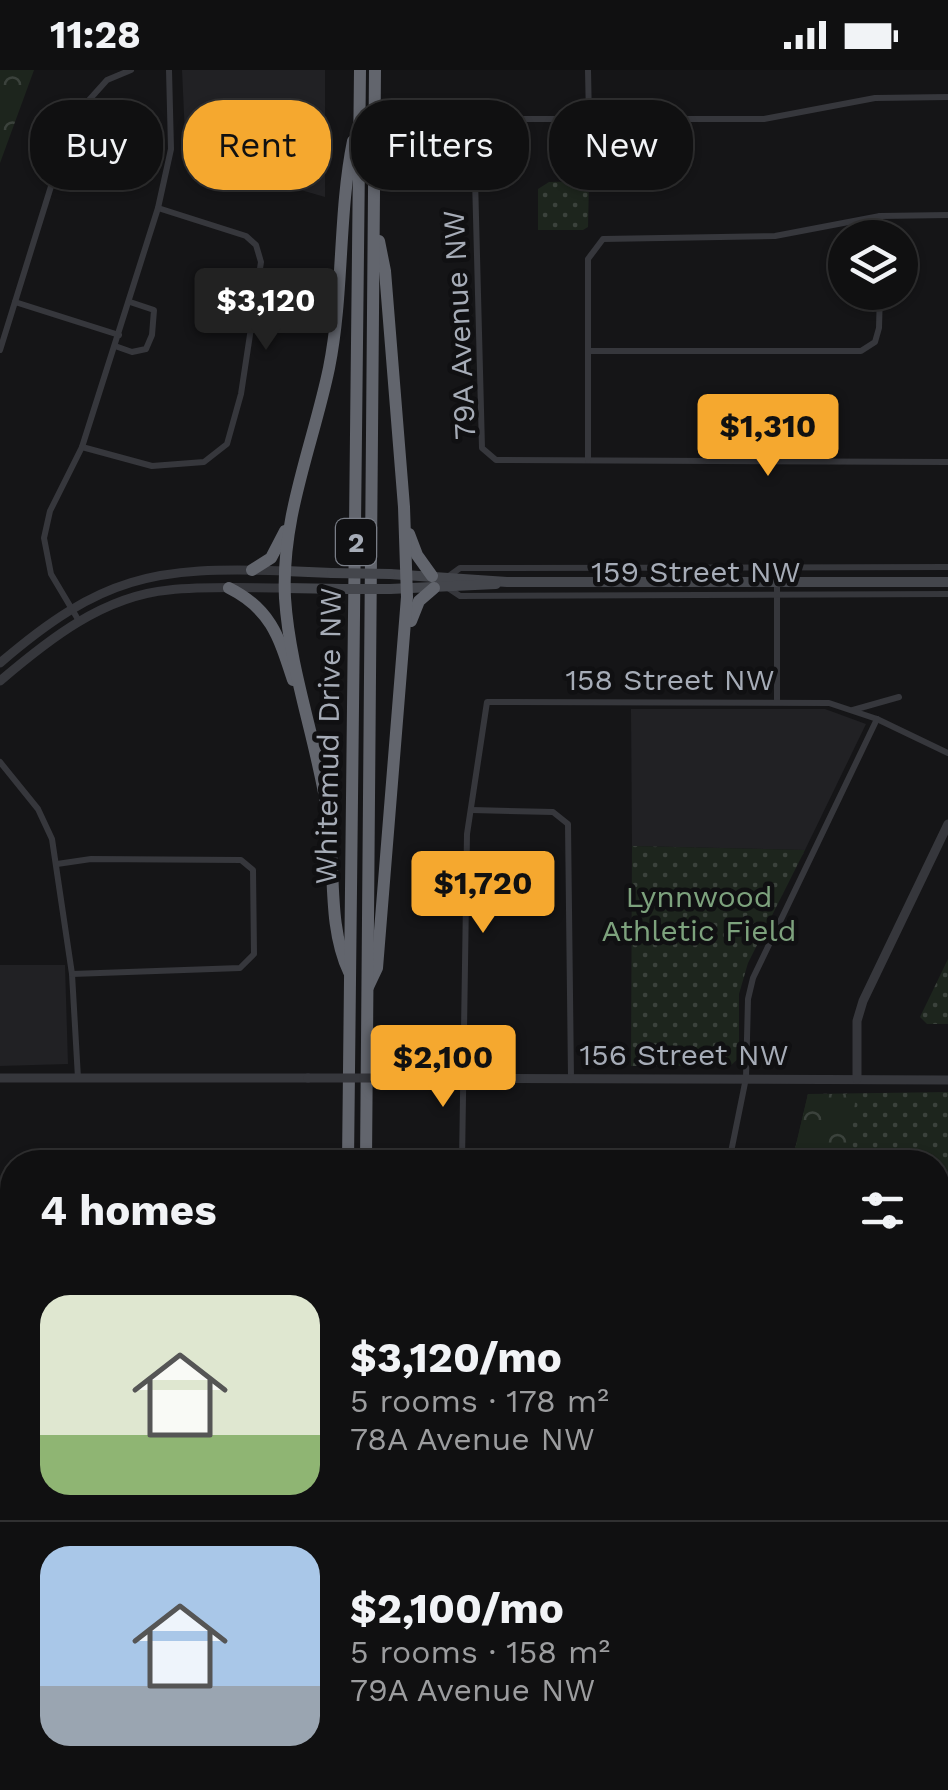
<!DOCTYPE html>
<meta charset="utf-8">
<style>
:root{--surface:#101011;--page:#19191a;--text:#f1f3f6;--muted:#9c9d9f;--line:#303031;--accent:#f5a82f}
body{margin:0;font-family:"Work Sans",sans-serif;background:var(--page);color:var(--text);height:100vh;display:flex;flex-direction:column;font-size:38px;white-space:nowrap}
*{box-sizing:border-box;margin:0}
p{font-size:32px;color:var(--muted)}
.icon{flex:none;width:55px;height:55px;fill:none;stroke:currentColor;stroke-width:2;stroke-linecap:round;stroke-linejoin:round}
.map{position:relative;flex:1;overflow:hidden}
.sheet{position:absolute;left:0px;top:1080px;width:950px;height:640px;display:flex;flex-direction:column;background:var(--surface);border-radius:40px 40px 0 0;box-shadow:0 2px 8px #0004,0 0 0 2px var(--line)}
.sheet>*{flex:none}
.hud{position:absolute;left:30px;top:30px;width:890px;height:90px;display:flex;gap:20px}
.fabs{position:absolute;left:828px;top:150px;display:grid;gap:20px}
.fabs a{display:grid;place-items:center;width:90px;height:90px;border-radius:50%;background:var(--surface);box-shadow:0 2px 8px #0004,0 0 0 2px var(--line);font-size:50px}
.price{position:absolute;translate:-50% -85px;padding:0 22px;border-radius:10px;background:var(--accent);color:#111;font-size:32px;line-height:65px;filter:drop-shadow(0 2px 5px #0008)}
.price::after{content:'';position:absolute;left:50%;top:60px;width:30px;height:22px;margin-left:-15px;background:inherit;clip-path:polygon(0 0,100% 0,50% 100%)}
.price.current{background:#222;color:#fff}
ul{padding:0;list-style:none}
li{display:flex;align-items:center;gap:30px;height:250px;padding:0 40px}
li+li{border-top:2px solid var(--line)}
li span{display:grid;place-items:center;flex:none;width:280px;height:200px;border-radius:30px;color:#555}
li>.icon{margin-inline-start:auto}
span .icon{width:120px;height:120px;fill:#fffc;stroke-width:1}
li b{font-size:42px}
h2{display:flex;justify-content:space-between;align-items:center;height:120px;padding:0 40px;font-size:42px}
.pill{padding:0 35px;border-radius:40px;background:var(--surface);box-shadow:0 2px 8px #0004,0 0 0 2px var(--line);font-size:35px;line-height:90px}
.pill.current{background:var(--accent);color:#111}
.status{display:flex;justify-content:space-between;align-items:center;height:70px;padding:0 50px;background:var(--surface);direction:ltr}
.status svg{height:28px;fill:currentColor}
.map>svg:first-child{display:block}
.built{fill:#212124}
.green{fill:url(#green-dots)}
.forest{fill:url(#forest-crowns)}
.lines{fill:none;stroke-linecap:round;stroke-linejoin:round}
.minor{stroke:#36373c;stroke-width:6}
.tertiary{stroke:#36373c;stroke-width:9}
.secondary{stroke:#44464c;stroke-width:10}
.motorway{stroke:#62656d;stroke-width:12}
.tertiary-bridge{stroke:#36373c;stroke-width:9}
.secondary-bridge{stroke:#44464c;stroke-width:10}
.labels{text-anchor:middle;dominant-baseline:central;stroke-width:9;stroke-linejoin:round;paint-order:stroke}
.shield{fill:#101012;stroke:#797d86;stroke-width:2.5}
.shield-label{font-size:28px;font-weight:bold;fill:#a6acb7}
.street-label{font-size:30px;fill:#a6acb7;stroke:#101012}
.park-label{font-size:30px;fill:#7da27d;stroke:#101012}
</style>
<div class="status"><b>11:28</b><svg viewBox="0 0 49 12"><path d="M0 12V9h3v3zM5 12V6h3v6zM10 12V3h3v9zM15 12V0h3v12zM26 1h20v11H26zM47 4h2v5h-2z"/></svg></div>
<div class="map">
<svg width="948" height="1720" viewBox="0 0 948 1720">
<defs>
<pattern id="green-dots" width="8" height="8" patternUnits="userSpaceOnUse" patternTransform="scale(2.5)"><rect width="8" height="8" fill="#1d251d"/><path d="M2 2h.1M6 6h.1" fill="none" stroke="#3b423c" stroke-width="1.8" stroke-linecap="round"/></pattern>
<pattern id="forest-crowns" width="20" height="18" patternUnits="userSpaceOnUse" patternTransform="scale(2.5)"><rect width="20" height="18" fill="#1d251d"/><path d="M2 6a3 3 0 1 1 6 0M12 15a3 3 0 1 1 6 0" fill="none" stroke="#3b423c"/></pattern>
</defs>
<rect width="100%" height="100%" fill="#151517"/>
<!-- built -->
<g class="built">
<path d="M182,0H325V127L186,87Z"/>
<path d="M631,639H825L866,654L805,780L632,776Z"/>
<path d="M0,895H65L68,994L0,996Z"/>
<rect x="938" y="1161" width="10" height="96"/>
<rect x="0" y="1262" width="12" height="84"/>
</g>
<!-- green -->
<g class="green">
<path d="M589,111L588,157L583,160H538V119L549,112Z"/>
<path d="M632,776L805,780L748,893L739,924V988L730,996H631Z"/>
<path d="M948,889V954H927L920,947Z"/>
<path d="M948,1022V1161H938V1092H792L808,1024Z"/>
<path d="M0,1165L12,1189V1262H0Z"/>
<path d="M12,1610V1667L0,1668V1614Z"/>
<path d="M502,1708H587L574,1720H506Z"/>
</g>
<!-- forest -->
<g class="forest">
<path d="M0,0H34L0,93Z"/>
<path d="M808,1024H856L848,1092H792Z"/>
</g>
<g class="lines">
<!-- minor -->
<g class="minor">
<path d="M588,0L589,49"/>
<path d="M948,27L875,28L764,49H492L479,55L474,70L482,378L496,390L948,392"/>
<path d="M880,168V146"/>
<path d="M15,232L119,265"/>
<path d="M115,276L132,282L146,279L152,265L154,240L130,232"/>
<path d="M0,280L72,49L107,10L131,0"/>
<path d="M589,281H861L875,272L879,258L880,222"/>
<path d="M82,377L152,396L204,392L227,374L241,324L261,192L256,175L246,166L158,138"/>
<path d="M588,390V189L603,169L775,166L880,146L948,145"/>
<path d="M449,506L460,498L948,497"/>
<path d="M777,513V631"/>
<path d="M448,518L460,526L948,524"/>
<path d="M79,551L51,504L44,468L50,441L82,377L158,138L171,79L169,0"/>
<path d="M853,640L899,627"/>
<path d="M0,692L38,739L52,769L72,904L78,1008"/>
<path d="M472,740L553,742L568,754L571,1008"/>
<path d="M57,794L91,789L241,790L253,800L254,884L240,898L72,904"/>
<path d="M462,1092L467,764L487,632L829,633L877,649L948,683"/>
<path d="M729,1092L746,1008L748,929L753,908L877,649"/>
<path d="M0,1123H12"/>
<path d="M0,1144L12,1166"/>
<path d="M938,1322H948"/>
<path d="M0,1360H12"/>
<path d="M938,1431H948"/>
<path d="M0,1463H12"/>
<path d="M0,1561L12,1559"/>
<path d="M666,1708L670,1720"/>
<path d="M782,1708L787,1720"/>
<path d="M83,1720L89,1708"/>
<path d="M191,1720V1708"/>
<path d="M291,1720L292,1708"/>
<path d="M583,1720L596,1708"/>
</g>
<!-- tertiary -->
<g class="tertiary">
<path d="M0,593C101,506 154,496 285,501"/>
<path d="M0,611C48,570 103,526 169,520C207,516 247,518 286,518"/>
<path d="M0,1008H308"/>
<path d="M400,1008L948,1010"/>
<path d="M857,1009V951L863,931L948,754"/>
</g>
<!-- secondary -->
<g class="secondary">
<path d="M285,501L332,503"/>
<path d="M390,504L507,512H948"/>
<path d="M286,518L343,519"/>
<path d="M390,519L496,514"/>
</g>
<!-- motorway -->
<g class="motorway">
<path d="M409,464L417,485L432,506"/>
<path d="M252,500L271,488L285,461"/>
<path d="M229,518C271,539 279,567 293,610"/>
<path d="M411,551L419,531L434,518"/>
<path d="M349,902C328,858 335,801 329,752C319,677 290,604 285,528C281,447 313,375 329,298C344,223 338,145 353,71"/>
<path d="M368,917L377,898L407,527L404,437L385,201L379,171"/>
<path d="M348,1092L360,0"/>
<path d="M366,1092L375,0"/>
<path d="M484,1708L488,1720"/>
<path d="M423,1720V1708"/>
<path d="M438,1720V1708"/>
</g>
<!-- tertiary-bridge -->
<path class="tertiary-bridge" d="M308,1008H400"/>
<!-- secondary-bridge -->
<g class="secondary-bridge">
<path d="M332,503L390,504"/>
<path d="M343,519H390"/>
</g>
</g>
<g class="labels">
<!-- shield labels -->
<rect class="shield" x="336" y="449" width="40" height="46" rx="8"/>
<g class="shield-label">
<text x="356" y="472">2</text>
</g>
<!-- street labels -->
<g class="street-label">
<text transform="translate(459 255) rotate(-93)">79A Avenue NW</text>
<text x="696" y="501">159 Street NW</text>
<text x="670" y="609">158 Street NW</text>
<text transform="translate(328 666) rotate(-89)">Whitemud Drive NW</text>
<text x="684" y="984">156 Street NW</text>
</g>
<!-- park labels -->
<g class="park-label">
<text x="699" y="826">Lynnwood<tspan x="699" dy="34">Athletic Field</tspan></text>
</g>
</g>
</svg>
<div class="fabs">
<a><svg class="icon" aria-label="layers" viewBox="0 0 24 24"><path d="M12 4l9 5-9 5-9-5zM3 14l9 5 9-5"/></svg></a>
</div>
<b class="price current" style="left:266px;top:283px">$3,120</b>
<b class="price" style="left:768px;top:409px">$1,310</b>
<b class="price" style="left:483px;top:866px">$1,720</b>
<b class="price" style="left:443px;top:1040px">$2,100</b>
<div class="hud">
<a class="pill">Buy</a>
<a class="pill current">Rent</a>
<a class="pill">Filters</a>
<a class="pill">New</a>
</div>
<section class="sheet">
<h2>4 homes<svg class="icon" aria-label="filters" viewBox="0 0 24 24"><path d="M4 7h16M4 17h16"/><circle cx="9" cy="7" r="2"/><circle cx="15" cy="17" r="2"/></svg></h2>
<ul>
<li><span style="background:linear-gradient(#dfe7d0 70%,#8fb573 0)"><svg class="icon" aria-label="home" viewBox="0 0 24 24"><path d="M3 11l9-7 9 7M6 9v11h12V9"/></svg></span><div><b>$3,120/mo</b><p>5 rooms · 178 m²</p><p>78A Avenue NW</p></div></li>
<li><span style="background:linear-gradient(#a9c7e8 70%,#9aa5b1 0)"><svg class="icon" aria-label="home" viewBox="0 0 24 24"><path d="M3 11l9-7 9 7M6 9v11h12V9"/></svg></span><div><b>$2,100/mo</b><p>5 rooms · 158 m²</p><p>79A Avenue NW</p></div></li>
</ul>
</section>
</div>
